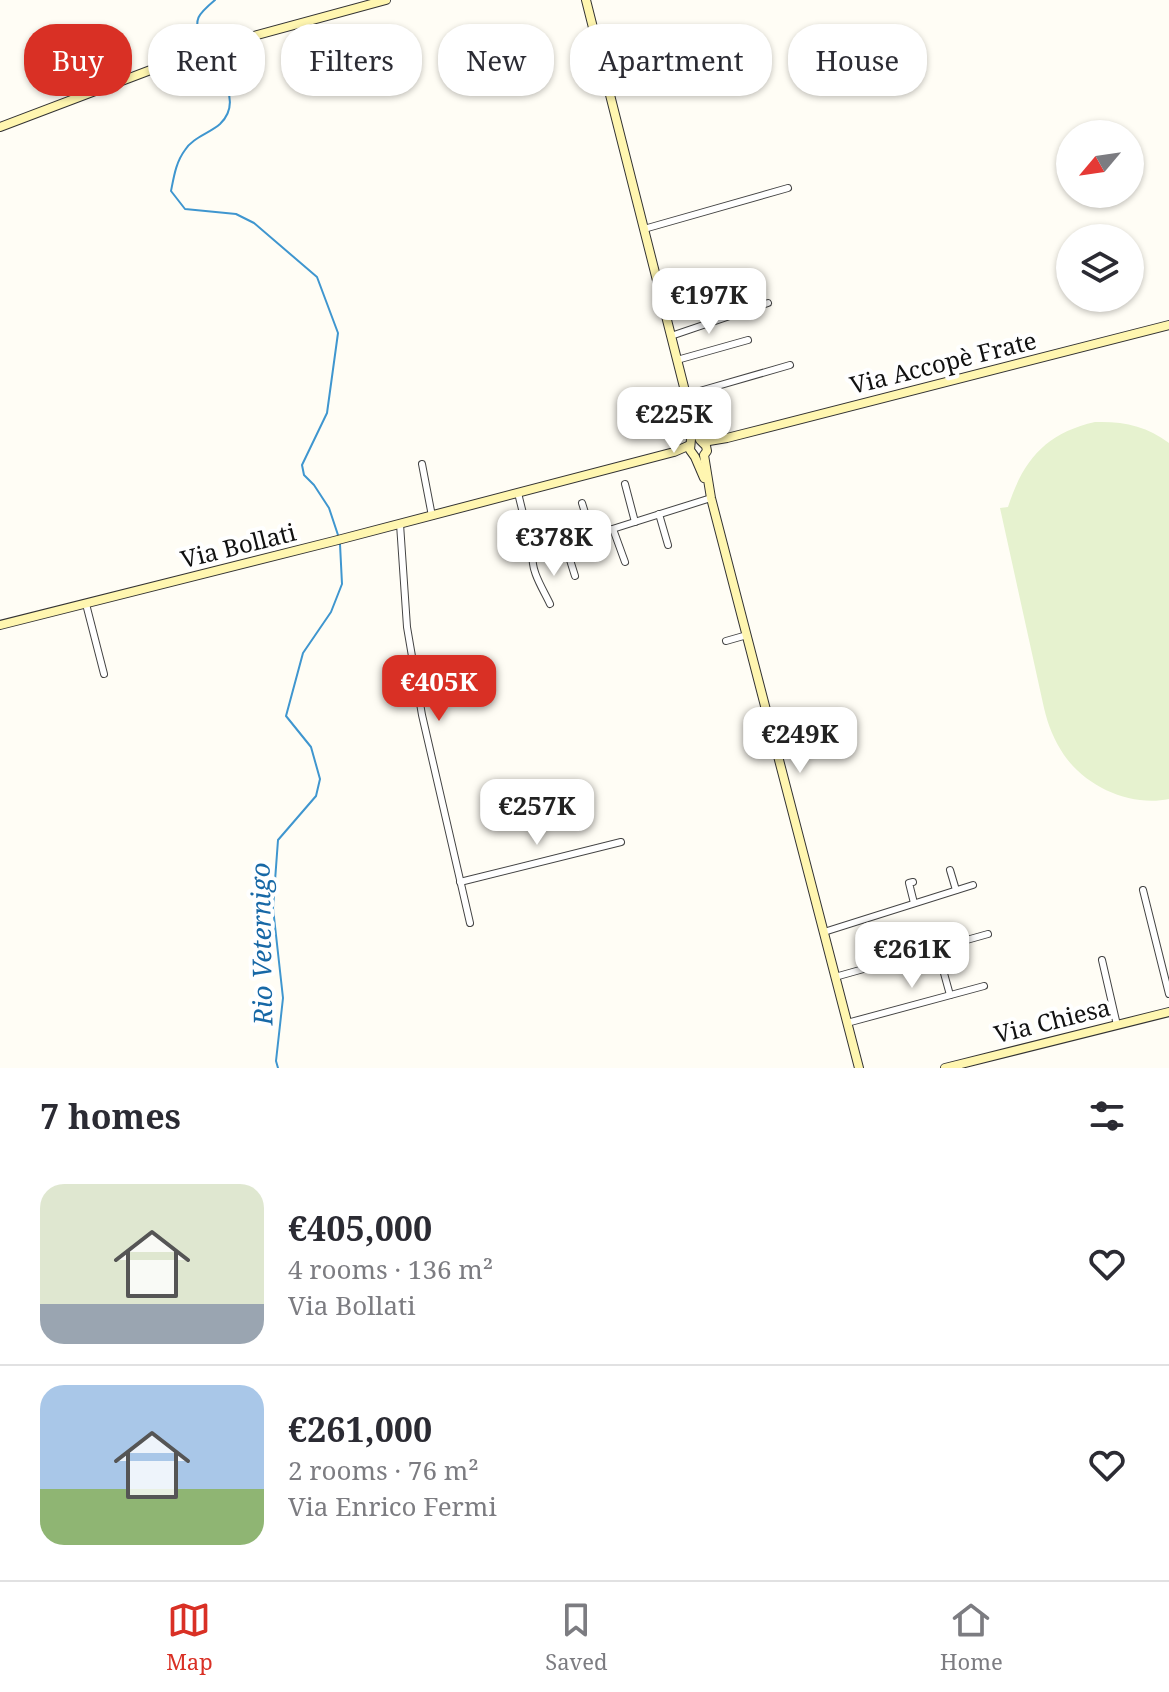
<!DOCTYPE html>
<meta charset="utf-8">
<style>
:root{--surface:#fff;--page:#f7f7f7;--text:#2b2b33;--muted:#7c7c81;--line:#e1e1e2;--accent:#d93025}
body{margin:0;font-family:"Noto Serif",serif;background:var(--page);color:var(--text);height:100vh;display:flex;flex-direction:column;font-size:30px;white-space:nowrap}
*{box-sizing:border-box;margin:0}
p{font-size:26px;color:var(--muted)}
.icon{flex:none;width:44px;height:44px;fill:none;stroke:currentColor;stroke-width:2;stroke-linecap:round;stroke-linejoin:round}
.map{position:relative;height:1068px;overflow:hidden}
.panel{display:flex;flex-direction:column;background:var(--surface);flex:1}
.panel>*{flex:none}
.top-card{position:absolute;left:24px;top:24px;width:1122px;height:72px;display:flex;gap:16px}
.needle{width:52px;rotate:241deg}
.buttons{position:absolute;left:1056px;top:120px;display:grid;gap:16px}
.buttons a{display:grid;place-items:center;width:88px;height:88px;border-radius:50%;background:var(--surface);box-shadow:0 2px 6px #0004;font-size:40px}
.price{position:absolute;translate:-50% -68px;padding:0 18px;border-radius:16px;background:#fff;color:#222;font-size:26px;line-height:52px;filter:drop-shadow(0 2px 4px #0008)}
.price::after{content:'';position:absolute;left:50%;top:48px;width:24px;height:18px;margin-left:-12px;background:inherit;clip-path:polygon(0 0,100% 0,50% 100%)}
.price.current{background:var(--accent);color:#fff}
ul{padding:0;list-style:none}
li{display:flex;align-items:center;gap:24px;height:200px;padding:0 40px}
li+li{border-top:2px solid var(--line)}
li span{display:grid;place-items:center;flex:none;width:224px;height:160px;border-radius:24px;color:#555}
li>.icon{margin-inline-start:auto}
span .icon{width:96px;height:96px;fill:#fffc;stroke-width:1}
li b{font-size:34px}
h2{display:flex;justify-content:space-between;align-items:center;height:96px;padding:0 40px;font-size:34px}
.tag{padding:0 28px;border-radius:32px;background:var(--surface);box-shadow:0 2px 6px #0004;font-size:28px;line-height:72px}
.tag.current{background:var(--accent);color:#fff}
.tab-bar{display:flex;justify-content:space-around;align-items:center;height:112px;border-top:2px solid var(--line);background:var(--surface);font-size:22px;color:var(--muted)}
.tab-bar a{display:grid;justify-items:center;gap:4px}
.tab-bar .current{color:var(--accent)}
.map>svg:first-child{display:block}
.pitch{fill:#e6f2cf}
.lines{fill:none;stroke-linecap:round;stroke-linejoin:round}
.stream{stroke:#3f96cf;stroke-width:2}
.street-casing{stroke:#444;stroke-width:8}
.secondary-casing{stroke:#333;stroke-width:10}
.street{stroke:#fff;stroke-width:6}
.secondary{stroke:#fff6b0;stroke-width:8}
.labels{text-anchor:middle;dominant-baseline:central;stroke-width:8;stroke-linejoin:round;paint-order:stroke}
.street-label{font-size:24px;fill:#111;stroke:#fff}
.water-label{font-size:26px;font-style:italic;fill:#1768a6;stroke:#fff}
</style>
<div class="map">
<svg width="1169" height="1068" viewBox="0 0 1169 1068">
<rect width="100%" height="100%" fill="#fffdf5"/>
<!-- pitch -->
<path class="pitch" d="M1095,422C1123,421 1147,426 1169,443V799C1131,807 1086,787 1064,755C1054,740 1048,725 1044,708L1000,508L1008,507C1023,460 1046,433 1095,422Z"/>
<g class="lines">
<!-- stream -->
<g class="stream">
<path d="M199,49C198,20 190,21 215,0"/>
<path d="M202,54C221,71 243,102 220,124C210,133 192,138 185,150C176,162 174,176 171,191L185,209L236,214L254,223L317,277L338,333L327,413L302,465L304,475L314,485L329,508L339,538"/>
<path d="M278,1068L276,1061L283,998L273,908L278,840L316,796L320,779L311,747L286,716L303,653L331,612L342,584L340,544"/>
</g>
<defs>
<g id="street">
<path d="M644,229L788,188"/>
<path d="M671,336L768,303"/>
<path d="M677,360L748,340"/>
<path d="M686,395L790,365"/>
<path d="M422,464L432,516"/>
<path d="M625,484L635,522"/>
<path d="M518,493L533,554L711,498"/>
<path d="M582,503L592,535"/>
<path d="M659,514L668,545"/>
<path d="M400,524L407,627L422,715L470,923"/>
<path d="M613,529L625,562"/>
<path d="M565,544L575,576"/>
<path d="M533,554C530,570 543,589 550,604"/>
<path d="M86,604L104,674"/>
<path d="M726,641L747,635"/>
<path d="M950,870L956,890"/>
<path d="M460,882L621,842"/>
<path d="M913,882L909,883L914,903"/>
<path d="M1143,890L1169,994"/>
<path d="M824,932L973,885"/>
<path d="M937,948L950,995"/>
<path d="M1102,960L1117,1025"/>
<path d="M835,977L988,934"/>
<path d="M847,1023L984,986"/>
</g>
<g id="secondary">
<path d="M586,0L686,395L692,428L690,450L695,457L704,478"/>
<path d="M0,127L206,49L386,0"/>
<path d="M689,415L700,440L706,446L707,451L704,455L711,498L859,1068"/>
<path d="M703,442L727,438L1169,325"/>
<path d="M0,625L334,541L674,452L690,445"/>
<path d="M945,1068L1169,1012"/>
</g>
</defs>
<!-- street casing -->
<use href="#street" class="street-casing"/>
<!-- secondary casing -->
<use href="#secondary" class="secondary-casing"/>
<!-- street -->
<use href="#street" class="street"/>
<!-- secondary -->
<use href="#secondary" class="secondary"/>
</g>
<g class="labels">
<!-- street labels -->
<g class="street-label">
<text transform="translate(943 362) rotate(-14)">Via Accopè Frate</text>
<text transform="translate(238 545) rotate(-14)">Via Bollati</text>
<text transform="translate(1052 1020) rotate(-14)">Via Chiesa</text>
</g>
<!-- water labels -->
<g class="water-label">
<text transform="translate(261 944) rotate(-91)">Rio Veternigo</text>
</g>
</g>
</svg>
<div class="buttons">
<a><svg class="needle" viewBox="-14 -14 28 28"><path d="M0-13l5 13h-10z" fill="#e53935"/><path d="M0 13l5-13h-10z" fill="#7c7c81"/></svg></a>
<a><svg class="icon" aria-label="layers" viewBox="0 0 24 24"><path d="M12 4l9 5-9 5-9-5zM3 14l9 5 9-5"/></svg></a>
</div>
<b class="price" style="left:709px;top:336px">€197K</b>
<b class="price" style="left:674px;top:455px">€225K</b>
<b class="price" style="left:554px;top:578px">€378K</b>
<b class="price current" style="left:439px;top:723px">€405K</b>
<b class="price" style="left:800px;top:775px">€249K</b>
<b class="price" style="left:537px;top:847px">€257K</b>
<b class="price" style="left:912px;top:990px">€261K</b>
<div class="top-card">
<a class="tag current">Buy</a>
<a class="tag">Rent</a>
<a class="tag">Filters</a>
<a class="tag">New</a>
<a class="tag">Apartment</a>
<a class="tag">House</a>
</div>
</div>
<section class="panel">
<h2>7 homes<svg class="icon" aria-label="filters" viewBox="0 0 24 24"><path d="M4 7h16M4 17h16"/><circle cx="9" cy="7" r="2"/><circle cx="15" cy="17" r="2"/></svg></h2>
<ul>
<li><span style="background:linear-gradient(#dfe7d0 75%,#9aa5b1 0)"><svg class="icon" aria-label="home" viewBox="0 0 24 24"><path d="M3 11l9-7 9 7M6 9v11h12V9"/></svg></span><div><b>€405,000</b><p>4 rooms · 136 m²</p><p>Via Bollati</p></div><svg class="icon" aria-label="heart" viewBox="0 0 24 24"><path d="M12 20l-8-8c-3-5 5-10 8-4 3-6 11-1 8 4z"/></svg></li>
<li><span style="background:linear-gradient(#a9c7e8 65%,#8fb573 0)"><svg class="icon" aria-label="home" viewBox="0 0 24 24"><path d="M3 11l9-7 9 7M6 9v11h12V9"/></svg></span><div><b>€261,000</b><p>2 rooms · 76 m²</p><p>Via Enrico Fermi</p></div><svg class="icon" aria-label="heart" viewBox="0 0 24 24"><path d="M12 20l-8-8c-3-5 5-10 8-4 3-6 11-1 8 4z"/></svg></li>
</ul>
</section>
<nav class="tab-bar">
<a class="current"><svg class="icon" aria-label="map" viewBox="0 0 24 24"><path d="M3 6l6-2 6 2 6-2v14l-6 2-6-2-6 2zM9 4v14M15 6v14"/></svg>Map</a>
<a><svg class="icon" aria-label="saved" viewBox="0 0 24 24"><path d="M7 4h10v16l-5-4-5 4z"/></svg>Saved</a>
<a><svg class="icon" aria-label="home" viewBox="0 0 24 24"><path d="M3 11l9-7 9 7M6 9v11h12V9"/></svg>Home</a>
</nav>
